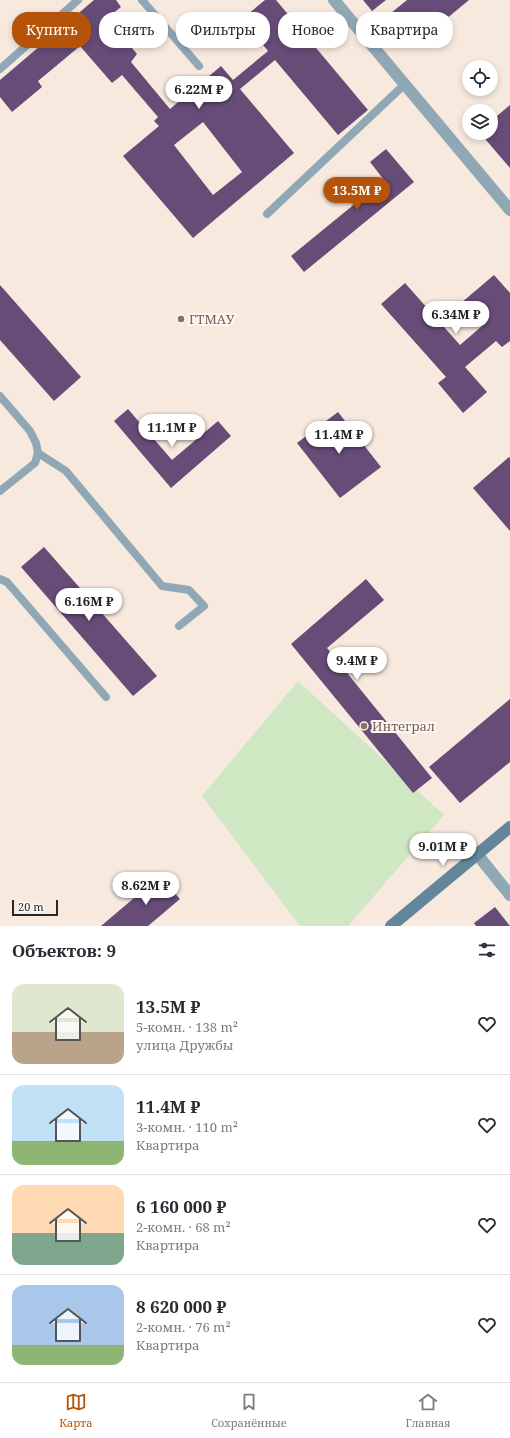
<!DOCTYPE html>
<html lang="ru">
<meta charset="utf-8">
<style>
:root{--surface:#fff;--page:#f7f7f7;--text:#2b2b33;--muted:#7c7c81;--line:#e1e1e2;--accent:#b45309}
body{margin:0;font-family:"Noto Serif",serif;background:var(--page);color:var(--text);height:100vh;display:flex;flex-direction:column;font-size:15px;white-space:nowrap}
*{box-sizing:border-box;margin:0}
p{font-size:13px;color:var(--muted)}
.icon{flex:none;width:22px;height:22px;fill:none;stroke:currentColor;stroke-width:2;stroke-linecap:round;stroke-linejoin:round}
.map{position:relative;height:926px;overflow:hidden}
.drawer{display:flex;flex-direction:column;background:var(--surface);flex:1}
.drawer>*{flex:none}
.top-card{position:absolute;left:12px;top:12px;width:486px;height:36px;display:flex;gap:8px}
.buttons{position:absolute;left:462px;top:60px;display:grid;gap:8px}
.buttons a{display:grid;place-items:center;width:36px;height:36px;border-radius:50%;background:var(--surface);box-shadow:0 2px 6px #0003;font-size:20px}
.scale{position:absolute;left:12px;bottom:10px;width:46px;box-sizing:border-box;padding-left:4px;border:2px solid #2c2622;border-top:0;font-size:11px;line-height:14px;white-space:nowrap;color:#2c2622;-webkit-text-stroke:3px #fef8f4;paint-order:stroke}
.price{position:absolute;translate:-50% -34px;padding:0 9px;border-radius:14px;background:#fff;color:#222;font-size:13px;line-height:26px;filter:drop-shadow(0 1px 2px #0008)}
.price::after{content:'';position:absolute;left:50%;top:24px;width:12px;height:9px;margin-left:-6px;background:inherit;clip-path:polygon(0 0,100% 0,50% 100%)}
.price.active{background:var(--accent);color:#fff}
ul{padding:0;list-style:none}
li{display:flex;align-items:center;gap:12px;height:100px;padding:0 12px}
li+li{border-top:1px solid var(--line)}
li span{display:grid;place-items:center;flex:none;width:112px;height:80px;border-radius:12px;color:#555}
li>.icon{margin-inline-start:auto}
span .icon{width:48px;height:48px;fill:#fffc;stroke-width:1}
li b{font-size:17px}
h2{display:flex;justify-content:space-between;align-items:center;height:48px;padding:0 12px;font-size:17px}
.chip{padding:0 14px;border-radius:16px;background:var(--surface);box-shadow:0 2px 6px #0003;font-size:14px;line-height:36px}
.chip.active{background:var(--accent);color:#fff}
.tab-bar{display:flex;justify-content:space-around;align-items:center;height:56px;border-top:1px solid var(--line);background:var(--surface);font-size:11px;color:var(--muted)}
.tab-bar a{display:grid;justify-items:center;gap:2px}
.tab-bar .active{color:var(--accent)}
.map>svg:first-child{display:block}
.green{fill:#cfe8c3}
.building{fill:#674c77;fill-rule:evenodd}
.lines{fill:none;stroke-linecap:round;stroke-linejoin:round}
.lane{stroke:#90a8b6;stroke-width:8}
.street{stroke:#90a8b6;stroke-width:12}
.secondary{stroke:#62869b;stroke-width:12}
.education-dot{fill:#8d6e63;stroke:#fef8f4;stroke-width:1.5}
.labels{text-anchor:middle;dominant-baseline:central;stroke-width:4;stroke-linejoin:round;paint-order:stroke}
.education-label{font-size:13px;fill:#785e54;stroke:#fef8f4;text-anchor:start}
</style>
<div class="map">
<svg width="510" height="926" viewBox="0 0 510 926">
<rect width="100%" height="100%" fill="#f8e9de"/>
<!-- green -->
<path class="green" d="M298,681L444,815L348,926H300L202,796Z"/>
<!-- building -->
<g class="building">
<path d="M94,0H116L121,7L107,18L137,54L131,62L170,109L221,66L233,80L268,51L242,19L265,0H276L368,110L338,135L275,60L240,89L294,153L193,238L123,156L159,126L154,121L158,117L122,75L112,83L80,46L38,81L42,87L12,112L0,97V80ZM203,122L242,172L213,195L174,145Z"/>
<path d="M363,0H386L372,11Z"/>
<path d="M407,0H469L417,43L391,13Z"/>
<path d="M510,105V168L480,133H491V121Z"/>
<path d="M386,149L414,182L304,272L291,256L384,180L370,162Z"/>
<path d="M494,275L510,293V341L502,347L496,341L465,367L487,392L463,413L438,383L446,377L381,304L405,283L460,345L482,326L461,303Z"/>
<path d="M0,285L81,377L54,401L0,340Z"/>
<path d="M128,409L172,460L218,421L231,436L171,488L114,421Z"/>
<path d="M338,412L381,467L340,498L297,443Z"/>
<path d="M509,457L510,458V531L473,488Z"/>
<path d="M44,547L157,676L133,696L21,567Z"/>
<path d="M366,579L384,600L327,648L432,778L413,793L291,644Z"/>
<path d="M510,699V762L460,803L429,767Z"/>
<path d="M160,876L180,899L148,926H101Z"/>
<path d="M495,907L510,926H476L474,923Z"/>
</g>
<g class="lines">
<!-- lane -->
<g class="lane">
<path d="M142,0L199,66"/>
<path d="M0,69L78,0"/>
<path d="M267,214L405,84"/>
<path d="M0,396L30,431L36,443L38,453L35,463L0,491"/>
<path d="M38,453L66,471L162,586L189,590L204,606L179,626"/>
<path d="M0,579L7,582L106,697"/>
</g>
<!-- street -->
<g class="street">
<path d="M334,0L510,210"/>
<path d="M477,854L510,895"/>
</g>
<!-- secondary -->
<path class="secondary" d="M391,926L510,827"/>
</g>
<!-- markers -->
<g class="education-dot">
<circle cx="181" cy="319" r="4"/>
<circle cx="364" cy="726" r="4"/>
</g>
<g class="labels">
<!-- education labels -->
<g class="education-label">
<text x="189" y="319">ГТМАУ</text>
<text x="372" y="726">Интеграл</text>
</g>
</g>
</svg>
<div class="buttons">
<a><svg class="icon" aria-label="locate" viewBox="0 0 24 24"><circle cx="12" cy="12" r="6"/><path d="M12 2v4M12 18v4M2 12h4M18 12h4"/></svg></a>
<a><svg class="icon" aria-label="layers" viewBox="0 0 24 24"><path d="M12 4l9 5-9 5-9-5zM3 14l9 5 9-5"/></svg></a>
</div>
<div class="scale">20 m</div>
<b class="price" style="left:199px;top:110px">6.22M ₽</b>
<b class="price active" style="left:357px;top:211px">13.5M ₽</b>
<b class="price" style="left:456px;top:335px">6.34M ₽</b>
<b class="price" style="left:172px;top:448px">11.1M ₽</b>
<b class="price" style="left:339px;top:455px">11.4M ₽</b>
<b class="price" style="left:89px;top:622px">6.16M ₽</b>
<b class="price" style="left:357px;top:681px">9.4M ₽</b>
<b class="price" style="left:443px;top:867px">9.01M ₽</b>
<b class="price" style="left:146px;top:906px">8.62M ₽</b>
<div class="top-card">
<a class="chip active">Купить</a>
<a class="chip">Снять</a>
<a class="chip">Фильтры</a>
<a class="chip">Новое</a>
<a class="chip">Квартира</a>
</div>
</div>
<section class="drawer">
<h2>Объектов: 9<svg class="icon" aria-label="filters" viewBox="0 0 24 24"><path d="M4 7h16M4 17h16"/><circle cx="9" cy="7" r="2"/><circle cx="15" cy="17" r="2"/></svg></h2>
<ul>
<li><span style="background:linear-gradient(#dfe7d0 60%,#b9a48a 0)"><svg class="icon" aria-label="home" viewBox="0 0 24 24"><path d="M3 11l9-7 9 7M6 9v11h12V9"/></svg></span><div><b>13.5M ₽</b><p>5-комн. · 138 m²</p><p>улица Дружбы</p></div><svg class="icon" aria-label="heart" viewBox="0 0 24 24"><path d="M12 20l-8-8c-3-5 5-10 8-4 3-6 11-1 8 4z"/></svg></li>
<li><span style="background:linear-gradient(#bfe0f5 70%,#8fb573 0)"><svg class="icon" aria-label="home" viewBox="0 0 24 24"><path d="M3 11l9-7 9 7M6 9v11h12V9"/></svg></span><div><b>11.4M ₽</b><p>3-комн. · 110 m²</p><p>Квартира</p></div><svg class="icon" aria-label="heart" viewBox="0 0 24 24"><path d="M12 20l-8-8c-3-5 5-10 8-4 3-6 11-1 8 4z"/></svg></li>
<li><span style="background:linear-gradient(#ffd9b3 60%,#7fa58c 0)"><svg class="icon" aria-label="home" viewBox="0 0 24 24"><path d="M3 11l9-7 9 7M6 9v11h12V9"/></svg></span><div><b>6 160 000 ₽</b><p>2-комн. · 68 m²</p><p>Квартира</p></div><svg class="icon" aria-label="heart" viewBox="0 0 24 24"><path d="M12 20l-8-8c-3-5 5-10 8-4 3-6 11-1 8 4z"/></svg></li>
<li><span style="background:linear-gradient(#a9c7e8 75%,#8fb573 0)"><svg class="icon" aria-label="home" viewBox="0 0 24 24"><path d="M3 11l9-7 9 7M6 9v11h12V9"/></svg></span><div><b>8 620 000 ₽</b><p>2-комн. · 76 m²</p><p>Квартира</p></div><svg class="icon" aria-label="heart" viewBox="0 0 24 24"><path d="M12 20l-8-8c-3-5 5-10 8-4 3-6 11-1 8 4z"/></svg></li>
</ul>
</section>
<nav class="tab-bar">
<a class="active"><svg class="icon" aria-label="map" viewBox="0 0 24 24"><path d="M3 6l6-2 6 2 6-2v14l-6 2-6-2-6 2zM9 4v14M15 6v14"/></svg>Карта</a>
<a><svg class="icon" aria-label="saved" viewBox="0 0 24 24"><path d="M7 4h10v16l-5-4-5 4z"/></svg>Сохранённые</a>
<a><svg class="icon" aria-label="home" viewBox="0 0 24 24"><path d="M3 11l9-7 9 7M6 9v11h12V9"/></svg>Главная</a>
</nav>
